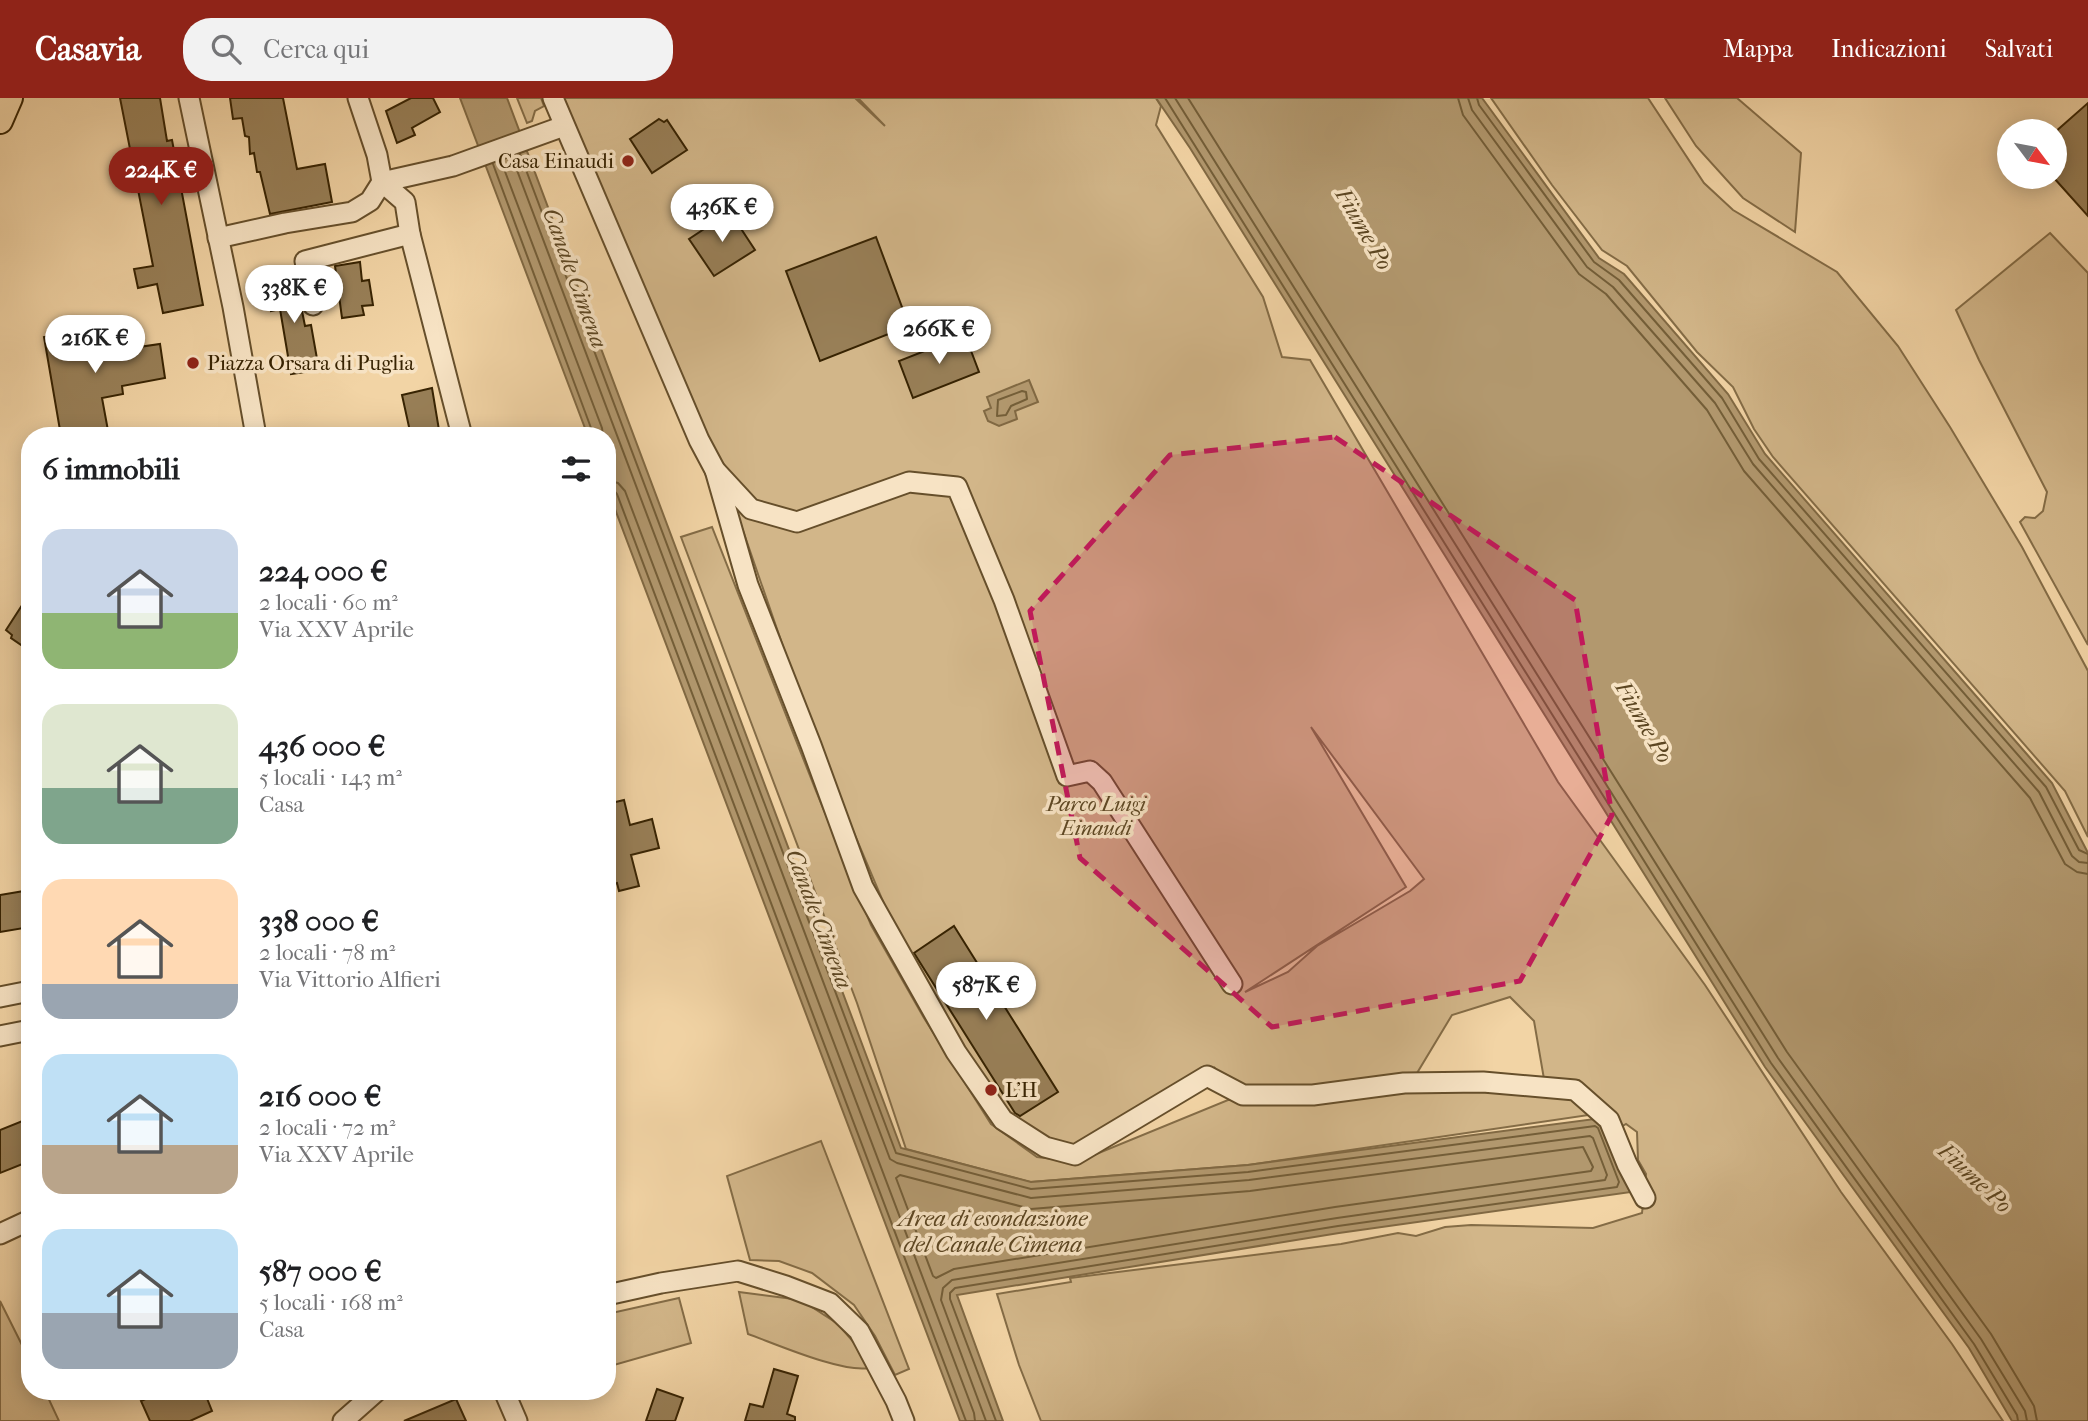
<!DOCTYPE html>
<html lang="it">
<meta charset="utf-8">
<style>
:root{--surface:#fff;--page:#f2f2f2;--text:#202124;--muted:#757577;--accent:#8f2418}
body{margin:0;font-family:"IM FELL French Canon",serif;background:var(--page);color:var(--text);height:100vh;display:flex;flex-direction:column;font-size:26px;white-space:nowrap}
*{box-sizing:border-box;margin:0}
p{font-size:23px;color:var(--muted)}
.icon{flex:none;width:38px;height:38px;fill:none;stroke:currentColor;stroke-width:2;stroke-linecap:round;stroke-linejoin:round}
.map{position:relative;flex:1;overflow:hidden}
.drawer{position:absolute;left:21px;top:329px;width:595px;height:973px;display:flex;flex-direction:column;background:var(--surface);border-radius:28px;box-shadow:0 4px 18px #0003}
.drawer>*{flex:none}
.needle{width:46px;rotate:122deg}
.buttons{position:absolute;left:1997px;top:21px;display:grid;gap:14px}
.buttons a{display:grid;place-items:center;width:70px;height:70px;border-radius:50%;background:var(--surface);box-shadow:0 4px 18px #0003;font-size:35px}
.price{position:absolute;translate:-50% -60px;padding:0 16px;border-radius:24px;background:#fff;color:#222;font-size:23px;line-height:46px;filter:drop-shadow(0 2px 4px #0008)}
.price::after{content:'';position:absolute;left:50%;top:42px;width:21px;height:16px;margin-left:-10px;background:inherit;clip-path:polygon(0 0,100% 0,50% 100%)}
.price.selected{background:var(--accent);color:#fff}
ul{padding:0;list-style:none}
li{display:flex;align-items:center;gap:21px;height:175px;padding:0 21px}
li span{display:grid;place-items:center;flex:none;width:196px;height:140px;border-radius:21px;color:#555}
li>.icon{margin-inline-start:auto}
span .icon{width:84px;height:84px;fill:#fffc;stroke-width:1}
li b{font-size:30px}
h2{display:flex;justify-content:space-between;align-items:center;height:84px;padding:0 21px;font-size:30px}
header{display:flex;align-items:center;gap:42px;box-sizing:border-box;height:98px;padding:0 35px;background:var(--accent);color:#fff}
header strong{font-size:33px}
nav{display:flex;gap:38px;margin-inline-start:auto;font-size:24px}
.search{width:490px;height:63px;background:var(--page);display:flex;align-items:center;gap:18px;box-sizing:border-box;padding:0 24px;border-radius:28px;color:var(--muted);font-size:26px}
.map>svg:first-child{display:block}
.green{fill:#d2b689;stroke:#846c46;stroke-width:2;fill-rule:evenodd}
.water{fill:#b2986e;stroke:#816943;stroke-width:2}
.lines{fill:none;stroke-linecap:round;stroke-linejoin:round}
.shore{stroke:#745e38;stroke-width:2}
.building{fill:#987f57;stroke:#372302;stroke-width:2}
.minor-casing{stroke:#664f2b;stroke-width:23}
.major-casing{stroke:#372302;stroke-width:28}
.minor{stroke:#f7e3c4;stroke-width:19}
.major{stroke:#f2d4a5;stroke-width:24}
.marked{fill:#c2185b;fill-opacity:0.2;stroke:#c2185b;stroke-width:5;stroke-dasharray:14 9;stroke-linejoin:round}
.poi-dot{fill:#8f2418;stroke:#f7e3c4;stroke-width:2.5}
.labels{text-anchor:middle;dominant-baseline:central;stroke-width:7;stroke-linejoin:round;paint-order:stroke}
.poi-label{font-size:21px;fill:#372302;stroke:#f7e3c4;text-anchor:start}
.park-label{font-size:21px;font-style:italic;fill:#5e4824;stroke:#f7e3c4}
.water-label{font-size:23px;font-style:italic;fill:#5c4622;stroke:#f7e3c4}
</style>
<header>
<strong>Casavia</strong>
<div class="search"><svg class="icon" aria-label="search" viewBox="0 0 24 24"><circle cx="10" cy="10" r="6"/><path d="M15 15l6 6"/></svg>Cerca qui</div>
<nav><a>Mappa</a><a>Indicazioni</a><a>Salvati</a></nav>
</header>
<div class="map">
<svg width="2088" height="1323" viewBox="0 0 2088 1323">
<rect width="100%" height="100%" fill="#f2d4a5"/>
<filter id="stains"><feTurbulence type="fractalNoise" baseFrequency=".00286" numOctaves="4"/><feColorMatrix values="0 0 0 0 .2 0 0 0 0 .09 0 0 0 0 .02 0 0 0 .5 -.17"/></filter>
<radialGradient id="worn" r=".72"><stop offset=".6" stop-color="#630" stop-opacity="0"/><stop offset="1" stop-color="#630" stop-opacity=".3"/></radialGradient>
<!-- green -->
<g class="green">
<path d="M517,0H541L544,8L535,13L532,23L527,25Z"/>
<path d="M563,0H855L885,28L858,0H1156L1161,8L1156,27L1263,199L1282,259L1310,262L1558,684L1705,887L1841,1094L1952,1246L2003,1323H1041L1019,1267L997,1196L1071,1184L1070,1180L1341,1146L1398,1135L1416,1138L1445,1129L1471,1127L1593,1130L1642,1115L1646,1076L1638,1062L1637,1034L1626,1026L1608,1037L1595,1016L1248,1067L1030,1084L906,1051L857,905L681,439L712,429L816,693L871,827L924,920L991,1026L1037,1059L1077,1064L1228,1002H1309L1421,992L1567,997L1544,981L1534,923L1510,899L1452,917L1414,980L1312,991L1245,992L1213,972L1215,969L1076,1051L1032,1036L997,1005L940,912L890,820L818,650L719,363L701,331ZM1311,629L1424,781L1410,793L1317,848L1288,874L1245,894L1406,789Z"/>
<path d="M1491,0H1648L1704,85L1733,112L1837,174L1898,248L1950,329L2022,449L2088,573V739L2065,693L1773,359L1754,331L1733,289L1697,254L1627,168L1602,152L1552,87Z"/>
<path d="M1665,0H1737L1801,55L1795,134L1743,100L1696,48Z"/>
<path d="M2050,135L2088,175V547L2020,424L2025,419L2035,420L2043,413L2047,394L1979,262L1956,212Z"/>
<path d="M821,1043L909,1271L895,1277L875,1238L854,1207L812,1175L779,1163L750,1162L727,1078Z"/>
<path d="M739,1194L801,1202L838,1226L856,1247L869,1270C842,1275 776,1246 748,1236Z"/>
<path d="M679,1200L691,1245L607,1269V1216Z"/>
<path d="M0,1203L30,1263V1293H45L59,1323H0Z"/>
</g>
<!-- water -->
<g class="water">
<path d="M460,0H507L901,1050L1031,1084L1248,1067L1602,1020L1631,1094L1339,1135L957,1197L1003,1323H960L607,390V338H588Z"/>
<path d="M1156,0H1482L1599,160L1624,176L1728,296L1765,356L2052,685L2088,755V1323H2012L1969,1250L1765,969L1190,50Z"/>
<path d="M1029,282L1038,304L1015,313L1017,321L999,328L988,323L984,313L991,310L987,299Z"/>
</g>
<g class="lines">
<!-- shore -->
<g class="shore">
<path d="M1165,0L1771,965L1974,1246L2017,1317L2018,1323"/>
<path d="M1175,0L1778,960L1981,1241L2025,1313L2027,1323"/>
<path d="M1188,0L1787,954L1991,1236L2034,1308L2037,1323"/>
<path d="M1458,0L1463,17L1579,176L1606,196L1707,312L1744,373L2030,700L2065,766L2077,774L2088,776"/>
<path d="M1468,0L1472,12L1587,169L1613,189L1715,305L1753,366L2039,694L2072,758L2079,764L2088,765"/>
<path d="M1477,0L1479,7L1594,164L1619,182L1722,300L1759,361L2046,689L2079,752L2088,756"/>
<path d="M520,56L896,1055L1031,1091L1248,1074L1595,1028L1598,1030L1619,1084L1617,1089L1338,1128L955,1190L950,1195V1201L996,1323"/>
<path d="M512,59L890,1061L897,1065L1031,1100L1249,1082L1590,1038L1593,1040L1607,1077L1605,1082L1337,1120L952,1182L943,1190L941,1202L986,1323"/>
<path d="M501,63L602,330L603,338"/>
<path d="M493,66L594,338"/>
<path d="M1022,293L1026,294L1027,301L1011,308L1006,317L997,318L998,302Z"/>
<path d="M607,382L618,385L625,393L974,1315L975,1323"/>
<path d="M607,391H613L617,396L966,1323"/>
<path d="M1583,1049L1593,1069L1591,1073L1335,1109L954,1171L936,1180L933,1178L896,1080L900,1077L1031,1111L1250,1093Z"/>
</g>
</g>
<!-- building -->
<g class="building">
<path d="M120,0H160L167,43L172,42L203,207L163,215L157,186L138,190L134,171L153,168Z"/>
<path d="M230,0H283L297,71L325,66L332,104L270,116L260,74H257L254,55L250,56L249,39L245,38L242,20L233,21Z"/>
<path d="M411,0H433L440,14L412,30L415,37L397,45L386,13Z"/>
<path d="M2088,5V118L2054,80V35Z"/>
<path d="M659,21L664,24L667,22L687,52L652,75L630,41Z"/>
<path d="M730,114L755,152L714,178L689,141Z"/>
<path d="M876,139L909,228L820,263L786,173Z"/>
<path d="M360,164L362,183L369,182L373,207L362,208L364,217L342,220L335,168Z"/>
<path d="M295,178L305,228L311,227L319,272L291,276L280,211L271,213L266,184Z"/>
<path d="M122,227L125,251L160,246L165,280L122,288L123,296L102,300L109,338H61L44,239Z"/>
<path d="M965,237L979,274L913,300L899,263Z"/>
<path d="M432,290L440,338H411L402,297Z"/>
<path d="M30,495V553L11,540L12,537L6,532Z"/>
<path d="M624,702L630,727L652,721L659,750L631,757L639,788L619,793L617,785L607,788V706Z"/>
<path d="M30,792V829L0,834V797Z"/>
<path d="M954,828L1058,994L1020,1018L1015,1015L914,855Z"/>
<path d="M30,1020V1063L0,1075V1032Z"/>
<path d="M774,1271L798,1278L787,1316L795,1319V1323H745L750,1306L763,1309Z"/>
<path d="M657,1291L683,1300L675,1323H646Z"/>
<path d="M163,1293H204L212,1313L190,1323H150L141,1303Z"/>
<path d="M456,1301L466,1323H404Z"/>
</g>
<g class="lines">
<defs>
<g id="minor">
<path d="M189,0L233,209L256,338"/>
<path d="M358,0L377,57L382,84L405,104L410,136L462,338"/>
<path d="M553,0L699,342L715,372L751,411L797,424L909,384L957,389L1004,502L1067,678L1090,673L1102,684L1232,886"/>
<path d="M218,140L285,125L352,114L370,103L382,84L453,68L564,28"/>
<path d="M313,207L305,163L410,136"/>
<path d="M715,372L748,487L811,647L863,789L956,954L1003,1022L1045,1049L1075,1057L1207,978L1243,997H1313L1404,985L1483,984L1575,992L1609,1022L1627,1066L1645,1100"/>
<path d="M0,899L30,893"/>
<path d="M0,938L30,932"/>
<path d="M0,1136L30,1122"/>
<path d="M607,1197L661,1185L738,1173L786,1188L830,1205L859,1233L896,1303L904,1323"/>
<path d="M504,1293L517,1323"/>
<path d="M343,1323L377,1293"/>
</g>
<path id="major" d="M0,23L10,0"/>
</defs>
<!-- minor casing -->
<use href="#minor" class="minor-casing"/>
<!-- major casing -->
<use href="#major" class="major-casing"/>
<!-- minor -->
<use href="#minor" class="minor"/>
<!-- major -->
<use href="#major" class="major"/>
</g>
<!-- marked area -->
<path class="marked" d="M1335,339L1575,502L1612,717L1520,883L1272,929L1080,760L1030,513L1170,357Z"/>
<!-- markers -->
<g class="poi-dot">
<circle cx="628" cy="63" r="7"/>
<circle cx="193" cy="265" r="7"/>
<circle cx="991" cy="992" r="7"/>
</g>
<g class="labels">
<!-- poi labels -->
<g class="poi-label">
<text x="614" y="63" text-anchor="end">Casa Einaudi</text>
<text x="207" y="265">Piazza Orsara di Puglia</text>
<text x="1005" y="992">L'H</text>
</g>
<!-- park labels -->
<g class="park-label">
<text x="1096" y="706">Parco Luigi<tspan x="1096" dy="24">Einaudi</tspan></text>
</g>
<!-- water labels -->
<g class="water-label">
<text transform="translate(1364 131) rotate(60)">Fiume Po</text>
<text transform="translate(575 180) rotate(70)">Canale Cimena</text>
<text transform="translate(1644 624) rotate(60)">Fiume Po</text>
<text transform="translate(819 821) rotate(69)">Canale Cimena</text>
<text transform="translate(1975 1080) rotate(43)">Fiume Po</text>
<text x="993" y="1120">Area di esondazione<tspan x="993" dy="26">del Canale Cimena</tspan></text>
</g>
</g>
<rect width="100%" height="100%" filter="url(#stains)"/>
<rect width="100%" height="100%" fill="url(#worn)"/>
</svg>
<div class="buttons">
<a><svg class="needle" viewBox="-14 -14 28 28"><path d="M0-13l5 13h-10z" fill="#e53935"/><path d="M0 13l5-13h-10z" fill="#757577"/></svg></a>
</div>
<b class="price selected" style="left:161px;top:109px">224K €</b>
<b class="price" style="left:722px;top:146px">436K €</b>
<b class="price" style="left:294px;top:227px">338K €</b>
<b class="price" style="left:939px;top:268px">266K €</b>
<b class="price" style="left:95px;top:277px">216K €</b>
<b class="price" style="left:986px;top:924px">587K €</b>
<section class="drawer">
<h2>6 immobili<svg class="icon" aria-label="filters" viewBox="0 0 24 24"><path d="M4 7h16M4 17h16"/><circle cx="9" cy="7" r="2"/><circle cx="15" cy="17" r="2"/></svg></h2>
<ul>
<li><span style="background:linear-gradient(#c9d6e8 60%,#8fb573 0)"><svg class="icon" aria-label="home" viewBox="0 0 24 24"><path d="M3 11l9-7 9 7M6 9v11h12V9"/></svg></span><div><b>224 000 €</b><p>2 locali · 60 m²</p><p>Via XXV Aprile</p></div></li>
<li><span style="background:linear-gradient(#dfe7d0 60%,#7fa58c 0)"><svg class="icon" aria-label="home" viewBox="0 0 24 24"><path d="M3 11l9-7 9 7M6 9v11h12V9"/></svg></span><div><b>436 000 €</b><p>5 locali · 143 m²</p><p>Casa</p></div></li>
<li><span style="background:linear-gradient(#ffd9b3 75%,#9aa5b1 0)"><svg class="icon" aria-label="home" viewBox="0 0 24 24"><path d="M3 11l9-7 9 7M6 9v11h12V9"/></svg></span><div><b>338 000 €</b><p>2 locali · 78 m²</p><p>Via Vittorio Alfieri</p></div></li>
<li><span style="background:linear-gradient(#bfe0f5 65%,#b9a48a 0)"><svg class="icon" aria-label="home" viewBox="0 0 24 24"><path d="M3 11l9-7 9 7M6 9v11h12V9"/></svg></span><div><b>216 000 €</b><p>2 locali · 72 m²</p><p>Via XXV Aprile</p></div></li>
<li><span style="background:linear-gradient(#bfe0f5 60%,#9aa5b1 0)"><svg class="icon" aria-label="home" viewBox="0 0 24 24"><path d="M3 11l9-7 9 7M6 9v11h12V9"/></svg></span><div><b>587 000 €</b><p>5 locali · 168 m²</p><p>Casa</p></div></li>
</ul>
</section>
</div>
